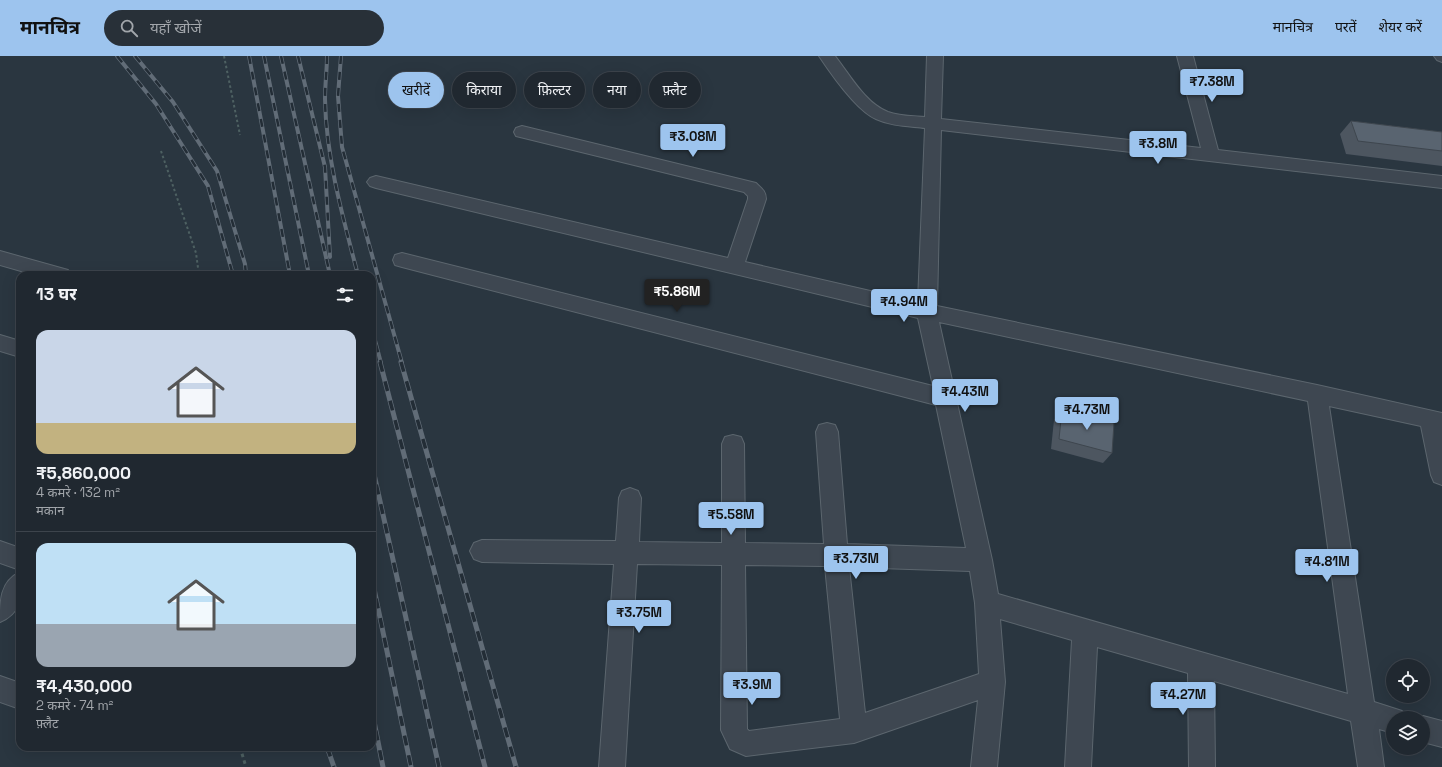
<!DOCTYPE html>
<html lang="hi">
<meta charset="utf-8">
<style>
:root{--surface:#202830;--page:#283038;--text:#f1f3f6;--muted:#a2a6ab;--line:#3d444c;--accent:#9dc4ee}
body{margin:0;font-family:"Space Grotesk","Noto Sans Devanagari",sans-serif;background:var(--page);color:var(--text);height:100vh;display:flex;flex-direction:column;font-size:15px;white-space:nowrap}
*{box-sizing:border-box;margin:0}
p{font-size:13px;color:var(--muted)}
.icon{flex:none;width:22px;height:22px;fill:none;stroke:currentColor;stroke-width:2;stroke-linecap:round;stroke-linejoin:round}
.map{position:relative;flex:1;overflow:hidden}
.panel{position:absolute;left:16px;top:215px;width:360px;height:480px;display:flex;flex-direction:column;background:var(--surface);border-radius:12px;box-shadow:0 4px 16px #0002,0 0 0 1px var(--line)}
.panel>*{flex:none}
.top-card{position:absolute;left:388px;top:16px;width:380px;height:36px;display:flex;gap:8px}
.buttons{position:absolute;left:1386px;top:603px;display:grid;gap:8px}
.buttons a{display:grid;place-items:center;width:44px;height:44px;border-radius:50%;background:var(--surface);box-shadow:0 4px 16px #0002,0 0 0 1px var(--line);font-size:20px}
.price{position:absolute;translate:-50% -34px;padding:0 9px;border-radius:4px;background:var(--accent);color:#111;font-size:13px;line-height:26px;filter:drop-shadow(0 1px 2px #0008)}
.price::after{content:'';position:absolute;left:50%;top:24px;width:12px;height:9px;margin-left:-6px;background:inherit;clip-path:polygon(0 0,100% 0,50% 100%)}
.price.active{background:#222;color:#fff}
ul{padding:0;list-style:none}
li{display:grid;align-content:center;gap:8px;height:212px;padding:0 20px}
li+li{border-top:1px solid var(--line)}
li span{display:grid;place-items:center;height:124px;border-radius:12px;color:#555}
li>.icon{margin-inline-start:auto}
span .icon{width:72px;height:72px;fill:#fffc;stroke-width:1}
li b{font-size:17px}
h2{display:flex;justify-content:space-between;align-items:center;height:48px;padding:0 20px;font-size:17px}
.tag{padding:0 14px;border-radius:18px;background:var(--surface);box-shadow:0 4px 16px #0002,0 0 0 1px var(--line);font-size:14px;line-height:36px}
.tag.active{background:var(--accent);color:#111}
header{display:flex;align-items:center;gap:24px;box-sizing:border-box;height:56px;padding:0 20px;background:var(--accent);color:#111}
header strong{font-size:19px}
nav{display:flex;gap:22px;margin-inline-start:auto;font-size:14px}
.search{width:280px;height:36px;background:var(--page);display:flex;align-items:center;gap:10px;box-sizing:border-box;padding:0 14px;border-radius:22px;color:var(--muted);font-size:15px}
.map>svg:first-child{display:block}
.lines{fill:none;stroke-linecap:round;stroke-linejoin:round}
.street-casing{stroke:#5c666e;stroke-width:2}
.path-far1{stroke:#4e6162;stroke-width:2;stroke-dasharray:2.5 2.5;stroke-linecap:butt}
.path{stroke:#4e6162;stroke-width:3;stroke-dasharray:3.5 3.5;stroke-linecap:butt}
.street{fill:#3e4751;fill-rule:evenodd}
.rail-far1-casing{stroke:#616c77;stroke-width:4}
.rail-casing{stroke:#616c77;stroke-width:5}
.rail-far1{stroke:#232d36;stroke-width:2.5;stroke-dasharray:8;stroke-linecap:butt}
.rail{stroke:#232d36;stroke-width:3.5;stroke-dasharray:10;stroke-linecap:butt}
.wall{fill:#4d5660}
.building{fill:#596470;stroke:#3e464e}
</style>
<header>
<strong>मानचित्र</strong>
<div class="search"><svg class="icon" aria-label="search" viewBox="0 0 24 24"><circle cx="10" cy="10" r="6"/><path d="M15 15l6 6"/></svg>यहाँ खोजें</div>
<nav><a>मानचित्र</a><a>परतें</a><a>शेयर करें</a></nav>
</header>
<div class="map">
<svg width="1442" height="711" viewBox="0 0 1442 711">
<rect width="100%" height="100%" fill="#2a3640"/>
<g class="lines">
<defs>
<g id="street">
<path d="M819,0H835C850,19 865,47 888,56C899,60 913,60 925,61L927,0H943L941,63L1201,92L1177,0H1193L1218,94L1442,120V132L941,74L937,250L1317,329L1442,357V429L1434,426L1431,419L1421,370L1329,350L1374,646L1402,655L1405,662H1393V677L1379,673L1384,711H1358L1351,665L1214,625L1215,711H1189L1188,617L1097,591L1091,711H1065L1072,584L1000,563L1005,626L997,711H971L978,644L854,687L746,700L730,693L721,674L722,509L637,508L625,711H599L614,508L482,506L474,503L470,495L474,487L482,484L616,485L619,442L622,435L630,432L638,435L641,442L639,486L722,487V388L725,381L733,379L741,381L744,388L745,487L824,488L816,376L819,369L827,367L835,369L838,376L847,488L966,492L936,349L402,211L395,209L393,204L395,199L402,197L933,330L918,262L376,132L370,130L367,126L370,122L376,120L728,202L748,143V140L744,136L516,80L514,76L516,72L522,70L756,127C761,132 766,135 766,143L745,206L918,246L925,72C908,70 891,70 876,63C857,55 831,18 819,0ZM939,266L1308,345L1348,638L998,538L992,504ZM745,509L825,510L840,663L749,675L747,673ZM849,511L970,515L975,547L979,618L865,657Z"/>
<path d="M1434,0H1442V6L1437,4Z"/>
<path d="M0,195L68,214L70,219H35L0,209Z"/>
<path d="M0,279L20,285V301L0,295Z"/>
<path d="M0,485L20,492V514L0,507Z"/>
<path d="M20,516C20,538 24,556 0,566C0,544 0,526 20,516Z"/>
<path d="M0,620L20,627V653L0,646Z"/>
<path d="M1423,660L1442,665V691L1423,686V662H1418Z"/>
</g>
</defs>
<!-- street casing -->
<use href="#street" class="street-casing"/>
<!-- path-far1 -->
<g class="path-far1">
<path d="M224,0L240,79"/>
<path d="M161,95L196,197L199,219"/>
</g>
<!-- path -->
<path class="path" d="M240,691L246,711"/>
<!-- street -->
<use href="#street" class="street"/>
<defs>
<g id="rail-far1">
<path d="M117,0L156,48L208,130L233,219"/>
<path d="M135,0L173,46L217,115L245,208L246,219"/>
<path d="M249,0L290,219"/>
<path d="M264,0L309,219"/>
<path d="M281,0L330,219"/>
<path d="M298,0L325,111L330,201"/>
<path d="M327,0C327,14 325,28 325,43C326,102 343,162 358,219"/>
<path d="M341,0L338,40L342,91L402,307"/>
<path d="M372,273L381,307"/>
</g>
<g id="rail">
<path d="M380,306L485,711"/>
<path d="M401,306L516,711"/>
<path d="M372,409L439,711"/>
<path d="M372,523L411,711"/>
<path d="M372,655L383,711"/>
<path d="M327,691L334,711"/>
</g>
</defs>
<!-- rail-far1 casing -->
<use href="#rail-far1" class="rail-far1-casing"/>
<!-- rail casing -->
<use href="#rail" class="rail-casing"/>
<!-- rail-far1 -->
<use href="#rail-far1" class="rail-far1"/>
<!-- rail -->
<use href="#rail" class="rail"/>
</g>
<!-- wall -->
<g class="wall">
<path d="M1351,65L1442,76V110L1346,98L1340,78Z"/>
<path d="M1062,354L1112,397L1103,407L1051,393L1054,364Z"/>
</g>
<!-- building -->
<g class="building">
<path d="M1351,65L1442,76V95L1358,85Z"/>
<path d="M1062,354L1114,367L1112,397L1059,383Z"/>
</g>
</svg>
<div class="buttons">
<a><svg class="icon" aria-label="locate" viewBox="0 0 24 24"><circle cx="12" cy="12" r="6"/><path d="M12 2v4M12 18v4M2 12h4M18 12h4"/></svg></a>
<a><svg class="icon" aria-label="layers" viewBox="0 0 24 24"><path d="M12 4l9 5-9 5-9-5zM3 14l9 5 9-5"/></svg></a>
</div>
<b class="price" style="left:1212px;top:47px">₹7.38M</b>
<b class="price" style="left:693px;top:102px">₹3.08M</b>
<b class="price" style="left:1158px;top:109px">₹3.8M</b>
<b class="price active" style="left:677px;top:257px">₹5.86M</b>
<b class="price" style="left:904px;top:267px">₹4.94M</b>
<b class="price" style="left:965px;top:357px">₹4.43M</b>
<b class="price" style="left:1087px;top:375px">₹4.73M</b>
<b class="price" style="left:731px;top:480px">₹5.58M</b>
<b class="price" style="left:856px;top:524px">₹3.73M</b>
<b class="price" style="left:1327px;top:527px">₹4.81M</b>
<b class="price" style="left:639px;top:578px">₹3.75M</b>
<b class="price" style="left:752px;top:650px">₹3.9M</b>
<b class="price" style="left:1183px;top:660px">₹4.27M</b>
<div class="top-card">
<a class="tag active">खरीदें</a>
<a class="tag">किराया</a>
<a class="tag">फ़िल्टर</a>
<a class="tag">नया</a>
<a class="tag">फ़्लैट</a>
</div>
<section class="panel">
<h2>13 घर<svg class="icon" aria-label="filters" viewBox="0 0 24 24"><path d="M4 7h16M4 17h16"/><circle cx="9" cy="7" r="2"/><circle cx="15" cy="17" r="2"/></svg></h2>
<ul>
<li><span style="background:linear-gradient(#c9d6e8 75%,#c2b280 0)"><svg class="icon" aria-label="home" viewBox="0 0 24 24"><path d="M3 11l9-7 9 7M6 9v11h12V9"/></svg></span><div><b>₹5,860,000</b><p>4 कमरे · 132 m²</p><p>मकान</p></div></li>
<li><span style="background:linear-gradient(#bfe0f5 65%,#9aa5b1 0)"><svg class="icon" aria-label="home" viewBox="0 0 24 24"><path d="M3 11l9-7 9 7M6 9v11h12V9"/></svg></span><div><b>₹4,430,000</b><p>2 कमरे · 74 m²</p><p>फ़्लैट</p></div></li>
</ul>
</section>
</div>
